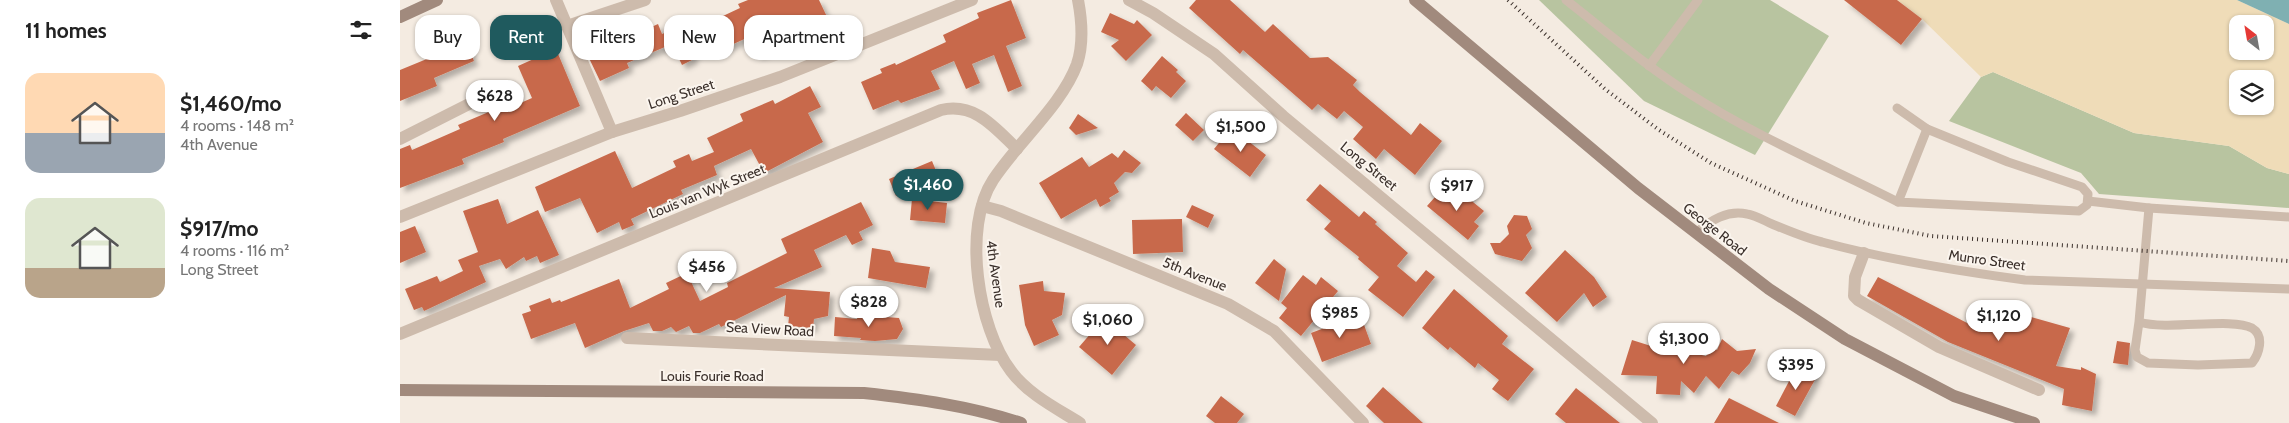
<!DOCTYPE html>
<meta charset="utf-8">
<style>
:root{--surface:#fff;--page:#f6f6f6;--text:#222;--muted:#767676;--accent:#1f5a5e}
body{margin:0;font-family:Cabin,sans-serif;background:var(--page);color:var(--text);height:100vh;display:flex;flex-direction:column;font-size:19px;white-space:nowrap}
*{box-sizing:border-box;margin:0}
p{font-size:16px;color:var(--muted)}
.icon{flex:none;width:28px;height:28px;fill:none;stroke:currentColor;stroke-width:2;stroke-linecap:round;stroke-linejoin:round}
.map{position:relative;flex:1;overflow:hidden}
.drawer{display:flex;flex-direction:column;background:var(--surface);width:400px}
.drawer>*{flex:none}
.guide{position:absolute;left:15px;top:15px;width:475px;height:45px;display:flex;gap:10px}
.needle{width:32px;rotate:329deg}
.tools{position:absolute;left:1829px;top:15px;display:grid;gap:10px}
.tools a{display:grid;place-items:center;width:45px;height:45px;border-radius:10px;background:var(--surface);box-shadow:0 1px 4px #0004;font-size:25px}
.price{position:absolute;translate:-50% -42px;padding:0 11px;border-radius:18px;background:#fff;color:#222;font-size:16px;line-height:32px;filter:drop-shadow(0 1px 2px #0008)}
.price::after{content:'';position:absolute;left:50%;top:30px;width:15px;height:11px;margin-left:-8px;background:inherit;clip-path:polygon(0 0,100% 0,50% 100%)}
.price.selected{background:var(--accent);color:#fff}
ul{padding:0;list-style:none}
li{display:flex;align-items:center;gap:15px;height:125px;padding:0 25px}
li span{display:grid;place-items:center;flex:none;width:140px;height:100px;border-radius:15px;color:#555}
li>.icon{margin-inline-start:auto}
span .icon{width:60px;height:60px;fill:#fffc;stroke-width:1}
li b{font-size:21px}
h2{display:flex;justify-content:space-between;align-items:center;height:60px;padding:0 25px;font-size:21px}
.pill{padding:0 18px;border-radius:15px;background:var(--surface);box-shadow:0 1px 4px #0004;font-size:18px;line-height:45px}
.pill.selected{background:var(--accent);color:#fff}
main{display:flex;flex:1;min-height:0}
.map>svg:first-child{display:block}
.green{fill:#b8c4a0}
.sand{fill:#efdcb8;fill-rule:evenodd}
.water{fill:#7fb0b2}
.building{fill:#c8694b;filter:url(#shadow)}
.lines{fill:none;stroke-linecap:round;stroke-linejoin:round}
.lane{stroke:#cdbbac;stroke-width:9}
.street{stroke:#cdbbac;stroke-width:12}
.secondary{stroke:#a18a7d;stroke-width:12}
.rail{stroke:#3b302b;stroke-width:4;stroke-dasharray:1 4;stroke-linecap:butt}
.labels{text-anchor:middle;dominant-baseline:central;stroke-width:4;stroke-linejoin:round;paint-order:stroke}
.street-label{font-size:14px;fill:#3b302b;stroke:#fbf5ee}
</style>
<main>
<section class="drawer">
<h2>11 homes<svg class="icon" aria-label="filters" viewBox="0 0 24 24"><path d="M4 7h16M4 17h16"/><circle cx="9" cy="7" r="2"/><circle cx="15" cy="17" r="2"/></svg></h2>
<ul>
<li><span style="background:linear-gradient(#ffd9b3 60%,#9aa5b1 0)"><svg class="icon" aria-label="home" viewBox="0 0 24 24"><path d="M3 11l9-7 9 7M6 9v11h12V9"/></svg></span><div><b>$1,460/mo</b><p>4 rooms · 148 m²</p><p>4th Avenue</p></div></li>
<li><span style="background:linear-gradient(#dfe7d0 70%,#b9a48a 0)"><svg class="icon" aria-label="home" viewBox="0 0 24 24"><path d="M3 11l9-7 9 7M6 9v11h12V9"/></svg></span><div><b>$917/mo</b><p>4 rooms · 116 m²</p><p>Long Street</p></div></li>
</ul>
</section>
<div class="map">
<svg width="1889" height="423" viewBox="0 0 1889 423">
<defs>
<filter id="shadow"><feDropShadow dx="4.5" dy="4.5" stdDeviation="2.5" flood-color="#0004"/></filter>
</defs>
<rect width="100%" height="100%" fill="#f4ebe1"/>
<!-- green -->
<g class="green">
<path d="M1139,0H1370L1429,36L1355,155L1244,101Z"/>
<path d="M1593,72L1734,133L1829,146L1867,168L1889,174V208L1699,194L1681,173L1549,121L1581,77Z"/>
</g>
<!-- sand -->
<path class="sand" d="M1497,0H1837L1889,24V174L1867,168L1829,146L1734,133L1593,72L1581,77L1522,19ZM1838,24H1865V51H1838ZM1838,79H1865V106H1838Z"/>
<!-- water -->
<path class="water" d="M1837,0H1889V24Z"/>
<!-- building -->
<g class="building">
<path d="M348,0H419L428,19L402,30L396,17L369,28L372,36L365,39L369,50L358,55L351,36L318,51L314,43L292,54L294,59L282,65L272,44L227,63L229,68L200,81L188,56L258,24L262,34L290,22L293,30L340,8L338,4Z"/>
<path d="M611,0L626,38L606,46L622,86L608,92L594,55L572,64L580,83L566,89L554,61L531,71L540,89L501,103L498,100L473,110L461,82L482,73L480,69L495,63L496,65L546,42L543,35L579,18L577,13Z"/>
<path d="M796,0H830L865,32L873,24L910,58L928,57L957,80L953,85L960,92L1011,135L1020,123L1042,141L1015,175L984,149L976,159L953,139L963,127L944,111L937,119L918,104L912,110L843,50L840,54L789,8Z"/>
<path d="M1444,0H1497L1522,19L1501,45Z"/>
<path d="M710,13L734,24L737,20L752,35L726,61L711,46L719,40L701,32Z"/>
<path d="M64,37L74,61L34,78L37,86L0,101V70L34,56L32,50Z"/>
<path d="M156,49L180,106L103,139L104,142L62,159L64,164L0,188V149L10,145L12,150L60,129L58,125L91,111L93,115L132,98L118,66Z"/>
<path d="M762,56L778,70L776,72L786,81L771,98L756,86L752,91L741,81Z"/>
<path d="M410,86L421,107L408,113L423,142L364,173L351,149L314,166L317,175L281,190L283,194L231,219L234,225L222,230L219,222L197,233L180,198L145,212L135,187L215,151L232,188L276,167L273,161L289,154L292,161L314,152L307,138L343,121L340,114L373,100L375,104Z"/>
<path d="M786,113L804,130L793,141L775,125Z"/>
<path d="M678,114L698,128L676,135L669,128Z"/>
<path d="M827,133L836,139L839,134L866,155L850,177L814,149Z"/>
<path d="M724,150L741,163L732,173L725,172L714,183L719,192L709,198L711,201L700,207L696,199L661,219L639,183L682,157L689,167L712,153L718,158Z"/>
<path d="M532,161L542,185L512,198L513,189L496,196L489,179Z"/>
<path d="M920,184L959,217L964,211L977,222L975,224L1008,253L997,266L1016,282L1026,270L1035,277L1003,317L968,290L979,277L958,259L959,257L924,229L931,221L906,200Z"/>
<path d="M1052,185L1084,211L1074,222L1079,226L1068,240L1027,206L1035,197L1039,200Z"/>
<path d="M98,199L107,224L138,210L159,255L140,263L137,256L126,261L124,257L106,269L100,259L79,266L86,282L24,311L22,307L14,310L5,289L37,276L40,282L63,271L58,260L78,252L63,211Z"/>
<path d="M512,199L547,203L545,223L510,220Z"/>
<path d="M461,202L473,225L459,232L463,240L452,245L446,235L414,250L422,267L374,288L430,292L428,316L414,319L413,328L388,326L389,317L384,316L386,295L321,327L319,324L300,333H293L289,326L276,332L271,327L262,331H253L249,323L224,331L185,348L175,323L131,339L122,314L131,311L129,306L150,298L152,303L160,300L161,302L219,279L230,308L269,289L266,283L287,273L300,301L328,287L327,283L387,253L381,239Z"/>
<path d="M792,205L814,215L808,228L786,217Z"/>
<path d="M1114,215L1127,216L1132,229L1126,235L1132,248L1122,261L1095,254L1090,243H1100L1109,234L1107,226Z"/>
<path d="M782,219L783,252L733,254L732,220Z"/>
<path d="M15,226L26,252L0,263V232Z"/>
<path d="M472,248L490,251L495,262L530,267L526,288L468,278Z"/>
<path d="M1165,250L1194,277L1207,297L1193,307L1184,293L1157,322L1125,293Z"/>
<path d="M874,259L886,269L879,301L855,283Z"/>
<path d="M903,275L916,285L921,277L938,291L901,336L879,318L887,308L881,303Z"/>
<path d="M1478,277L1571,325L1573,318L1618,332L1624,315L1670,328L1656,366L1681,370V367L1696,374L1692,411L1662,405L1664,389L1548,342L1467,296Z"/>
<path d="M643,281L644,291L665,293L662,315L652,320L659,335L634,346L625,325L619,285Z"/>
<path d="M1054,289L1108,336L1102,344L1134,369L1108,401L1092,389L1099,380L1078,363L1075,368L1050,347L1048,350L1022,328Z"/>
<path d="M458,315L499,318L503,329L497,339L475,341L460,340L461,338L434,336L435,317L457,319Z"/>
<path d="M704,318L736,345L712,375L679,347Z"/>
<path d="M951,318L957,324L963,322L971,344L922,362L911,333Z"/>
<path d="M1322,339L1337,351L1356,349L1350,363L1339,375L1332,371L1319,389L1306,376L1294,393L1281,381L1280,395L1256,394L1257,376L1221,375L1232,340L1251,346L1253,340L1267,345L1268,351L1280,350L1306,356L1312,347L1317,350Z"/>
<path d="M1717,341L1730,343L1728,365L1713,363Z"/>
<path d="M1397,366L1417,376L1395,416L1376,406Z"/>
<path d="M983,387L1023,423H984L966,406Z"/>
<path d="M1176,388L1220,423H1166L1155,414Z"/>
<path d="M821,396L844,414L837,423H815L806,416Z"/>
<path d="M1329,398L1379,423H1314Z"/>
</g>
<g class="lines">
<!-- lane -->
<g class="lane">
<path d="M1166,0C1207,32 1246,66 1290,94C1355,136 1429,167 1498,202"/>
<path d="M1249,66L1298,0"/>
<path d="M1497,108L1527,129"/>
<path d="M1527,129L1608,162L1682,187L1688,194L1687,205L1679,211L1498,202Z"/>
<path d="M1688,201L1749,208L1739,322L1735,350L1737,357L1748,363L1798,365L1852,363C1859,354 1865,336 1852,328C1831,317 1768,331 1739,322"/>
<path d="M1749,208L1889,217"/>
<path d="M1296,233C1311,220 1327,210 1347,214C1355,215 1365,221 1372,224C1389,231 1405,238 1422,242C1489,260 1557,271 1625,280L1889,289"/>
</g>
<!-- street -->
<g class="street">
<path d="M156,0L212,132"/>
<path d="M678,0C682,21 684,43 677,64C662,105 617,143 593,180C562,227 578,328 611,371C628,394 656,408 680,423"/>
<path d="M729,0L753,13L814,54L883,116L1252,423"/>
<path d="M167,26L245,0"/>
<path d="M0,139L75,101"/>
<path d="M582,206L601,211L828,304L874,331L963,423"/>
<path d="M0,217L212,132L280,111L380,77L572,0"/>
<path d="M1464,253L1455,277L1454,296L1458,300L1539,347L1639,390"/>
<path d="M0,334L541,110C575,102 595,128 617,149"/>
<path d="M227,338L600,355"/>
</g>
<!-- secondary -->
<g class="secondary">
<path d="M1015,0L1238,188L1369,289L1445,339L1554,396L1634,423"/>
<path d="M0,17L37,0"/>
<path d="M0,390L464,393C518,399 570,406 621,423"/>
</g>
<!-- rail -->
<path class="rail" d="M1108,0L1205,89L1259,130L1311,163L1395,201L1466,223L1531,236L1889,261"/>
</g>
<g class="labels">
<!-- street labels -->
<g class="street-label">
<text transform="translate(281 94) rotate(-18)">Long Street</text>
<text transform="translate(969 166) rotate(39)">Long Street</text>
<text transform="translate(307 191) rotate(-22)">Louis van Wyk Street</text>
<text transform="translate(1315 229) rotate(38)">George Road</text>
<text transform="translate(1587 260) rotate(8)">Munro Street</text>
<text transform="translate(596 274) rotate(82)">4th Avenue</text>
<text transform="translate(795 274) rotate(22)">5th Avenue</text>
<text transform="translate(370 329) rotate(3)">Sea View Road</text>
<text x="312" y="376">Louis Fourie Road</text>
</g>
</g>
</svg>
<div class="tools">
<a><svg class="needle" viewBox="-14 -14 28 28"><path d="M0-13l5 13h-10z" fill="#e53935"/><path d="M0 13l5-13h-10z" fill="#767676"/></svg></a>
<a><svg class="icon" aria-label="layers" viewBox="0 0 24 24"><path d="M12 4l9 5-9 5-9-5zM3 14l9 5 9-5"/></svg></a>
</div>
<b class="price" style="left:95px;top:122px">$628</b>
<b class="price" style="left:841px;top:153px">$1,500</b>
<b class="price selected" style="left:528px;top:211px">$1,460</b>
<b class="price" style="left:1057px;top:212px">$917</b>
<b class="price" style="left:307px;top:293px">$456</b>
<b class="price" style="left:469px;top:328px">$828</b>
<b class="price" style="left:940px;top:339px">$985</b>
<b class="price" style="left:1599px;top:342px">$1,120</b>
<b class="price" style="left:708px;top:346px">$1,060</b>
<b class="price" style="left:1284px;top:365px">$1,300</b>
<b class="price" style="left:1396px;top:391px">$395</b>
<div class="guide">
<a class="pill">Buy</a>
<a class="pill selected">Rent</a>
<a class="pill">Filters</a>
<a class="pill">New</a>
<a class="pill">Apartment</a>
</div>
</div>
</main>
